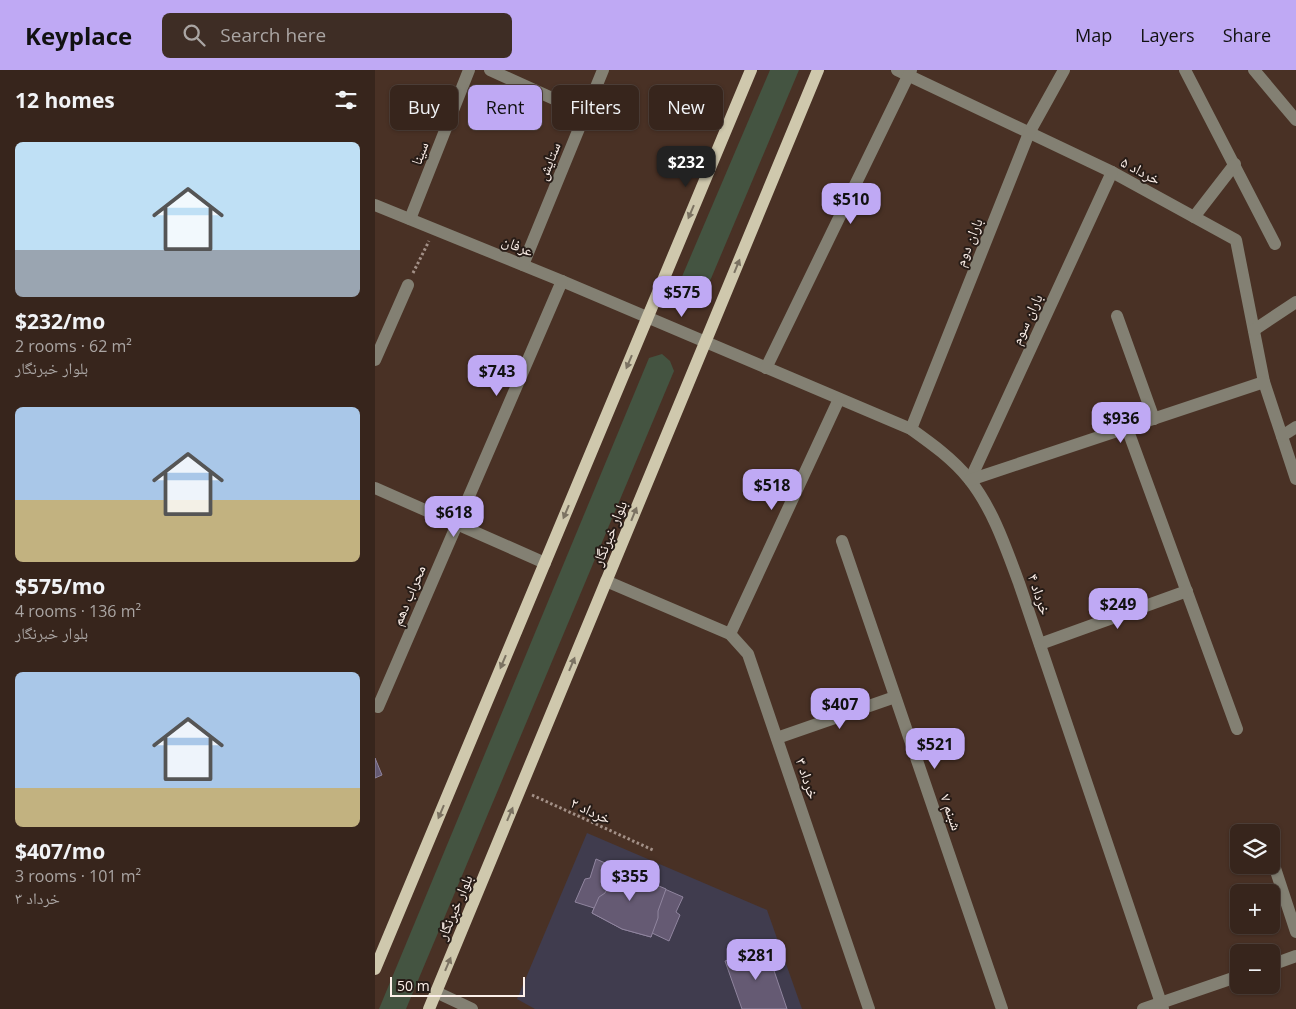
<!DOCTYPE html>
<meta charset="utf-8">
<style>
:root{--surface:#37251c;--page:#3e2d25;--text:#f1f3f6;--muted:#aaa5a3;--line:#51423b;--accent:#bfa9f4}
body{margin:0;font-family:"Open Sans","Noto Naskh Arabic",sans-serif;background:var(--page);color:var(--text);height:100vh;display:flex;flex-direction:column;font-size:19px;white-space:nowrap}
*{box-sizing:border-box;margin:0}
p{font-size:16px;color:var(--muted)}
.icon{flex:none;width:28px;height:28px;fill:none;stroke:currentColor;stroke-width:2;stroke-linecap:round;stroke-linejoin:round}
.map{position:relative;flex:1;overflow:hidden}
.details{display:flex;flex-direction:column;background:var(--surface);width:375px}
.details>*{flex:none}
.banner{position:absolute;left:15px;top:15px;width:475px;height:45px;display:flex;gap:10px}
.controls{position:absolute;left:855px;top:754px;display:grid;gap:10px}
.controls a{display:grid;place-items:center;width:50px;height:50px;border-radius:8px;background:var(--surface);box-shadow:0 1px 4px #0004,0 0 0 1px var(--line);font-size:25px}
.scale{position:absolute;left:15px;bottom:12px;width:135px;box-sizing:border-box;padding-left:5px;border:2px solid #fdf0ea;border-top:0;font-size:14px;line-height:18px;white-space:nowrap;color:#fdf0ea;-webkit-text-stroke:4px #271c17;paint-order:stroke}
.price{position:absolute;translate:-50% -42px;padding:0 11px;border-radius:10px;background:var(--accent);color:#111;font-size:16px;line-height:32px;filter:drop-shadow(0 1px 2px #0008)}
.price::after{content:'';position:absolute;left:50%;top:30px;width:15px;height:11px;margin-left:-8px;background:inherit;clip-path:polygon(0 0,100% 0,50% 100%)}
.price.on{background:#222;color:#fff}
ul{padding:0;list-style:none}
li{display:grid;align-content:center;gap:10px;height:265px;padding:0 15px}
li span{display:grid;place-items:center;height:155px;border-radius:8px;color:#555}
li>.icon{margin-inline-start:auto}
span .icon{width:90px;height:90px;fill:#fffc;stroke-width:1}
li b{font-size:21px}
h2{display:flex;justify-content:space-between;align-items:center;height:60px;padding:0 15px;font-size:21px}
.tag{padding:0 18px;border-radius:8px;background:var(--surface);box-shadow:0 1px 4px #0004,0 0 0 1px var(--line);font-size:18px;line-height:45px}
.tag.on{background:var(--accent);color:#111}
header{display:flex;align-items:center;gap:30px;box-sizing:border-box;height:70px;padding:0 25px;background:var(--accent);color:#111}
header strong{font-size:24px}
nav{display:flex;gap:28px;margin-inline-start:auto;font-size:18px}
.search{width:350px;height:45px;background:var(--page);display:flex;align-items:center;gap:12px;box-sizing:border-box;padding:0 18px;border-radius:8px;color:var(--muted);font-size:19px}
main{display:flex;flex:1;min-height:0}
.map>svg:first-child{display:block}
.education{fill:#403c4e}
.green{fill:#445441}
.building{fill:#655a73;stroke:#90859f}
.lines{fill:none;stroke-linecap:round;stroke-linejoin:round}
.path{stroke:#a39087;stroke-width:3;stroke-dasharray:2.5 2.5;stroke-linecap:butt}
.minor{stroke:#838073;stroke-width:12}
.major{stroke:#cfc8ad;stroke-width:12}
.oneway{fill:#7b7262}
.labels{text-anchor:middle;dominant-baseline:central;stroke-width:4;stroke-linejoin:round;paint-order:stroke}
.street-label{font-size:15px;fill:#fdf0ea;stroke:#271c17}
</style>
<header>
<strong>Keyplace</strong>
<div class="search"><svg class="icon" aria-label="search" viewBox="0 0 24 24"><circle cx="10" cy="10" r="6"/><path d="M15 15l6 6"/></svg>Search here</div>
<nav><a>Map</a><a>Layers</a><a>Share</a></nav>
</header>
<main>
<section class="details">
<h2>12 homes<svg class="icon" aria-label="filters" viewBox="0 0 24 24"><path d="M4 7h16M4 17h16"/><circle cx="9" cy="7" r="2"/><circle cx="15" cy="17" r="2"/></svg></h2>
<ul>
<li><span style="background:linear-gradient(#bfe0f5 70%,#9aa5b1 0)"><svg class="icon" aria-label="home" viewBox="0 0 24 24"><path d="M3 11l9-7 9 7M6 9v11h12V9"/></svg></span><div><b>$232/mo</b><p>2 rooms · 62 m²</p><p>بلوار خبرنگار</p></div></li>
<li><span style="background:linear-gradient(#a9c7e8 60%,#c2b280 0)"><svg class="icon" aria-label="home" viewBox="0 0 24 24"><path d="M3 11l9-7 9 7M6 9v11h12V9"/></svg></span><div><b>$575/mo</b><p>4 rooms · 136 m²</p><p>بلوار خبرنگار</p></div></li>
<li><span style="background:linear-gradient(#a9c7e8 75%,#c2b280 0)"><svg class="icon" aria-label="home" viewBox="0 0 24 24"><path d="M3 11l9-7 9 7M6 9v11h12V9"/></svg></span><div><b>$407/mo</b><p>3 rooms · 101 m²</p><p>خرداد ۳</p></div></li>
</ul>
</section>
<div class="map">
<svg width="921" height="939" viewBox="0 0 921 939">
<rect width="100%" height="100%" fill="#493125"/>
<!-- education -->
<path class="education" d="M212,763L392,840L427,939H160L142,929Z"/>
<!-- green -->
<g class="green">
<path d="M395,0H424L324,237L314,238L304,234L300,223Z"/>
<path d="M287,284L295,291L299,301L31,939H4L274,288Z"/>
</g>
<!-- building -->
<g class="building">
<path d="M0,688L7,705L0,708Z"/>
<path d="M221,789L308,827L301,842L305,845L294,871L277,863L276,867L247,859L217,843L219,838L200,832L210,809L215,808Z"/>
<path d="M242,798L291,819L283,841V848L276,867L247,859L217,843L224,827L230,823Z"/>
<path d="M391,877L412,939H367L350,891Z"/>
</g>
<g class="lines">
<!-- path -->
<g class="path">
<path d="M38,203L54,171"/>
<path d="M157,725L278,780"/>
</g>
<!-- minor -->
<g class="minor">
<path d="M115,0L210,43"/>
<path d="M522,0L737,102L861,170L889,312L921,409"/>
<path d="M810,0L900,174"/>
<path d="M879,0L921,50"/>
<path d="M0,135L187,211L536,359C557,374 578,389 594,409C618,439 631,478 644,513L788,939"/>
<path d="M819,147L860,94"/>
<path d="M35,149L94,0"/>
<path d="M148,195L228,0"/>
<path d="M742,246L779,349"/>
<path d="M879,260L921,232"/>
<path d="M0,290L33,215"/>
<path d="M391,298L536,0"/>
<path d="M752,358L862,659"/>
<path d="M536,359L654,63L689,0"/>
<path d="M907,366L921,357"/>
<path d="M595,410L737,102"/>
<path d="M595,410L889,312"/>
<path d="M0,418L170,493"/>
<path d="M467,471L627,939"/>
<path d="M231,511L355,564L373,584L494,939"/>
<path d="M355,564L464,329"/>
<path d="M665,574L812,521"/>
<path d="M0,636L3,637L187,211"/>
<path d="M402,668L520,627"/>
<path d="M898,792L921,862"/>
<path d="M896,895L921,886"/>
<path d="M61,922L97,939"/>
<path d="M768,939L864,906"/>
</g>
<!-- major -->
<g class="major">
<path d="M0,899L376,0"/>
<path d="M54,939L443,0"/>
</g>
</g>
<!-- one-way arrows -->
<defs><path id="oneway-solid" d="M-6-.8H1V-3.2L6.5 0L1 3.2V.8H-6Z" transform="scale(1.25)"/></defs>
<g class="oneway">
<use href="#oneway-solid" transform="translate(316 142) rotate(113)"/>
<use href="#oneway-solid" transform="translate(362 196) rotate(-68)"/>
<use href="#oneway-solid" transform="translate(254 292) rotate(113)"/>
<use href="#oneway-solid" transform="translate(191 442) rotate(113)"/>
<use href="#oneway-solid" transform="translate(259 444) rotate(-68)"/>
<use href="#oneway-solid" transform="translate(128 592) rotate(113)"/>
<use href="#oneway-solid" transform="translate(197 594) rotate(-67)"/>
<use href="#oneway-solid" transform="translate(66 742) rotate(113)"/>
<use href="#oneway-solid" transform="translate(135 744) rotate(-67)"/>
<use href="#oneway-solid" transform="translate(73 894) rotate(-67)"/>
</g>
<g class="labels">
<!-- street labels -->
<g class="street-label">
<text transform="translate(44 83) rotate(-69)">سینا</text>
<text transform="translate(173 91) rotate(-68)">ستایش</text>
<text transform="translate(766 100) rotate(28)">خرداد ۵</text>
<text transform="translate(593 172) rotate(-68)">باران دوم</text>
<text transform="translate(143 175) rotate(22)">عرفان</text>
<text transform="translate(651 249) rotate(-65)">باران سوم</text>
<text transform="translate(234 463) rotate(-68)">بلوار خبرنگار</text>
<text transform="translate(665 524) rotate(71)">خرداد ۴</text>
<text transform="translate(33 525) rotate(-67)">محراب دهم</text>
<text transform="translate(433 708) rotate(71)">خرداد ۳</text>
<text transform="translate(216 740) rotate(25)">خرداد ۲</text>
<text transform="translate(577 742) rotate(71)">شبنم ۷</text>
<text transform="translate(79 837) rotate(-67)">بلوار خبرنگار</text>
</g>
</g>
</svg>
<div class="controls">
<a><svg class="icon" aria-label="layers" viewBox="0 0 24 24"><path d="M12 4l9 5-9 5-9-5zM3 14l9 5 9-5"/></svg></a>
<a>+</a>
<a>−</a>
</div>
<div class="scale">50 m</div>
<b class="price on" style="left:311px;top:118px">$232</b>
<b class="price" style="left:476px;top:155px">$510</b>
<b class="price" style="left:307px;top:248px">$575</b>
<b class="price" style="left:122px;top:327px">$743</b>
<b class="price" style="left:746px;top:374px">$936</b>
<b class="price" style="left:397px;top:441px">$518</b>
<b class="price" style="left:79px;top:468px">$618</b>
<b class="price" style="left:743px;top:560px">$249</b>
<b class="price" style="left:465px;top:660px">$407</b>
<b class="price" style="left:560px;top:700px">$521</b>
<b class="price" style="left:255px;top:832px">$355</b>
<b class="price" style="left:381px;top:911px">$281</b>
<div class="banner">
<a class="tag">Buy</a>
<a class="tag on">Rent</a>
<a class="tag">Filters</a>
<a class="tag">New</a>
</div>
</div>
</main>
